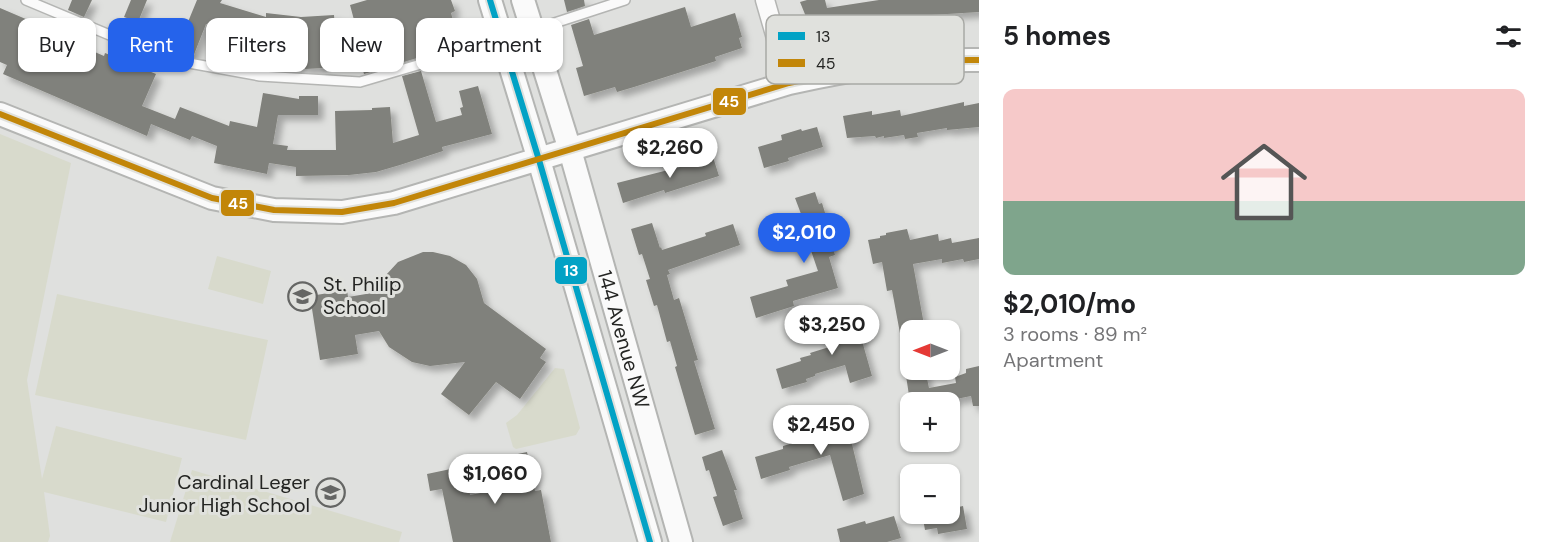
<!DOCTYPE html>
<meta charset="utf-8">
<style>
:root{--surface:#fff;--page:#f6f6f6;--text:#202124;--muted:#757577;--accent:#2563eb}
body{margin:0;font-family:"DM Sans",sans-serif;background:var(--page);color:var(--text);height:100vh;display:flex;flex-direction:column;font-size:22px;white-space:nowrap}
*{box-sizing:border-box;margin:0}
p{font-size:20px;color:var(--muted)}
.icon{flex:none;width:33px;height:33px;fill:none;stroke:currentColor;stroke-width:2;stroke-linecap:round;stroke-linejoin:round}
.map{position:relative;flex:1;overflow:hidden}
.side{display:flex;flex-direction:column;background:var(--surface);width:570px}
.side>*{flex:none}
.top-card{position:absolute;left:18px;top:18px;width:570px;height:54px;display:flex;gap:12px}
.needle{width:39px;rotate:270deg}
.controls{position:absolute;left:900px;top:320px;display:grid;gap:12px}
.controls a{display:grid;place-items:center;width:60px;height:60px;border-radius:12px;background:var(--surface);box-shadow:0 2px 4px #0004;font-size:30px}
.price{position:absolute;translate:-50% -51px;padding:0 14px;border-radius:21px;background:#fff;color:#222;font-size:20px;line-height:39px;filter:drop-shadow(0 2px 3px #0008)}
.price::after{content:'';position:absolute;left:50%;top:36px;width:18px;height:14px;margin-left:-9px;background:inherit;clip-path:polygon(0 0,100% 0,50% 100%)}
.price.active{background:var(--accent);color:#fff}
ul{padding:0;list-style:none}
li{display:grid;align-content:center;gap:12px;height:318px;padding:0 24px}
li span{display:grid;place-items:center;height:186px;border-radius:12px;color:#555}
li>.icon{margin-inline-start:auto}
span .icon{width:108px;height:108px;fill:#fffc;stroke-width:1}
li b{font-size:26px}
h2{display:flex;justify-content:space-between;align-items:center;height:72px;padding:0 24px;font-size:26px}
.chip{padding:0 21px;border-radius:12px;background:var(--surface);box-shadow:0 2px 4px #0004;font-size:21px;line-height:54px}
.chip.active{background:var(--accent);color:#fff}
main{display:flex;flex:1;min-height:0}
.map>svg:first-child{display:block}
.green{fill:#d8dacc}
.building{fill:#80817b;filter:url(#shadow)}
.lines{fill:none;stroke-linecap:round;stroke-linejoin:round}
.service-casing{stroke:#b4b5b3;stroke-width:12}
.minor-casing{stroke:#b4b5b3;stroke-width:21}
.tertiary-casing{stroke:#b4b5b3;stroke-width:26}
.service{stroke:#fafafa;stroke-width:9}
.minor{stroke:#fafafa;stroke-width:18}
.tertiary{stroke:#fafafa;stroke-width:22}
.bus-1-casing{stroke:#e0e1dd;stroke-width:10}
.bus-2-casing{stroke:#e0e1dd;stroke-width:10}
.bus-1{stroke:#02a2c5;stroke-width:6}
.bus-2{stroke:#c28609;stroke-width:6}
.labels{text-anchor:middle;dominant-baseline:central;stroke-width:6;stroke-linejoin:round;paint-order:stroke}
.poi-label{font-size:20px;fill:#242523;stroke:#e0e1dd;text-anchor:start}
.street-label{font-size:20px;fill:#242523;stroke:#e0e1dd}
.key{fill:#e0e1dd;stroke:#a8a9a5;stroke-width:1.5}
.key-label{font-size:16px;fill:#242523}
.line-badge{stroke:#e0e1dd;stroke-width:2}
.badge-label{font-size:16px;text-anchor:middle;font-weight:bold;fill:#fff}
</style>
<main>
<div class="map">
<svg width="979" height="542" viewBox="0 0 979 542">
<defs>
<filter id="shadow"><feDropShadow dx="5.5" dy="5.5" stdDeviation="3" flood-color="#0004"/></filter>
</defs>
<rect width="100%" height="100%" fill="#dfe0de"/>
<!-- green -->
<g class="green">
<path d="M0,134L71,163L27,380L42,479L56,426L182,458L166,522L44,492L50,536L48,542H0Z"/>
<path d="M217,256L271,271L263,304L208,289Z"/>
<path d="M57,294L268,340L246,440L35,395Z"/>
<path d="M555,368L564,369L580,428L576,435L516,449L513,447L506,423L517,415Z"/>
<path d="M192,470L402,532L399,542H170Z"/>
</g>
<!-- building -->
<g class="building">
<path d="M72,0H92L84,17L68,10Z"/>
<path d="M131,0H147L138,22L124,17Z"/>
<path d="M197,0H222L220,3L266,17V13L301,17L334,15L336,40L321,41L323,68L305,69V67H282L283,40L259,38L255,66L235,64L239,36L206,24L193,57L181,55L153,44L160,26L183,34Z"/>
<path d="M367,0H451L455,11L451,13L460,45L397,64L392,46L400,44L393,21L357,31L350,5Z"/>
<path d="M564,0H584L585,6L567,12Z"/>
<path d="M807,0H825L827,8L879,0H979V12L915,16V20L860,26L859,24L845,26L844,19L811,29L800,2Z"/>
<path d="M685,7L691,27L735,13L742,37L739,38L742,48L715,57L716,61L634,87L617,92L615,87L584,96L576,68L583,66L571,25L589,19L594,35Z"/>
<path d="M0,8L28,20L18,46L47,57L57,33L68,38L67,40L104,56L105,53L156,74L142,106L175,119L180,107L229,126L230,121L257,127L263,93L299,99V96H318V115H278L273,144L288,146L287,150H336L335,111L372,110V108L390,107L393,143L419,135L402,76L421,71L436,122L462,115L460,108L463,107L459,91L478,86L492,134L442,147L443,151L400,165L376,172L349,175L296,176V167L269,163L267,174L214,163L217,146L192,136L190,140L151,124L147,136L3,74L7,65L0,62Z"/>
<path d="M385,48L387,67L364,74L359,56Z"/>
<path d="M964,102V106L979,103V127L947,130V128L917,133L918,137L905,139L904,135L884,138V136L876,138L875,136L847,138L843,116L872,111V115L900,110L901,116Z"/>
<path d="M817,127L823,147L788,158L789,161L764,168L758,147L782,140L781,135L801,129L802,131Z"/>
<path d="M712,154L719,176L665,193L664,190L623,203L617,183L684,166L683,163Z"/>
<path d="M815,192L819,204L822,203L830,229L827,230L835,255L829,257L838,288L793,301L794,306L756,318L750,297L788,286L786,280L818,271L806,236L809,235L795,198Z"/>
<path d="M652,223L660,248L661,247L662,250L706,236L705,233L733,224L740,245L668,270L670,274L667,275L674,300L679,298L690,334L698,360L694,361L715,429L695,435L675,367L677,366L670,341L667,342L657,305L654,306L646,280L650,279L642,254L639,255L631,229Z"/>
<path d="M907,229L910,240L938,234L939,241L951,238L952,243L979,238V259L964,262L963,259L942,263V259L913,264L925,330H910V354L904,355L892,290L887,291L882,262L873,264L868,240L880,238V236L886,235V233Z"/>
<path d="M423,252H433L450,256L466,265L477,279L484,303L546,349L540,358L546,362L520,399L496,382L469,415L441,394L465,362L430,366L412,362L389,347L379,331L355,335L358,354L320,360L310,296L347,290L348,297L378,292L386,275L398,262Z"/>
<path d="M851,311L855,324L857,323L872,376L850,383L845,365L815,374V376L806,379L807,382L782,389L776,369L801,361L800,358L811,355L810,353L839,344L831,317Z"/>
<path d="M979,366V406H973L971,396L942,402H910L905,369H925L929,388L956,383L955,377L966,373V369Z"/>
<path d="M847,413L855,443L852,444L864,494L843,501L830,455L789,467L790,470L761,479L755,457L783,449V446L829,432L825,420Z"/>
<path d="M722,450L737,490H734L743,519L723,526L713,497L717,496L709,470L706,471L702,457Z"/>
<path d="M527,452L535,491L541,490L551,542H453L442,489L430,491L427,474L465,466L470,495L501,489L495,459Z"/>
<path d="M963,506L967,529L938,534L937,528L925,530L922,513H950V509Z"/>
<path d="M894,516L901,538L887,542H840L837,529L865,521L866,524Z"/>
</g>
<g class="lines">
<defs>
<g id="service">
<path d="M26,0L167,59L260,76L360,82L502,40"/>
<path d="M533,30L625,0"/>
</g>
<path id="minor" d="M765,0L789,83"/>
<g id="tertiary">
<path d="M490,0L539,160L650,542"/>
<path id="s1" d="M523,0L570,150L681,542"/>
<path d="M0,114L212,198L274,210L342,212L394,203L789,83C851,69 915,59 979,60"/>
</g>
</defs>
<!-- service casing -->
<use href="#service" class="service-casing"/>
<!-- minor casing -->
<use href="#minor" class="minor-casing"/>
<!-- tertiary casing -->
<use href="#tertiary" class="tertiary-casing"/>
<!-- service -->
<use href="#service" class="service"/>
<!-- minor -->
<use href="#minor" class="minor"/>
<!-- tertiary -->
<use href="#tertiary" class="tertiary"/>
<defs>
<path id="bus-1" d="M490,0L539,160L650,542"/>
<path id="bus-2" d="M0,114L212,198L274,210L342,212L394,203L789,83C851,69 915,59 979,60"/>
</defs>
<!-- bus-1 casing -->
<use href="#bus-1" class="bus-1-casing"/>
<!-- bus-2 casing -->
<use href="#bus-2" class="bus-2-casing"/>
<!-- bus-1 -->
<use href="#bus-1" class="bus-1"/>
<!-- bus-2 -->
<use href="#bus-2" class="bus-2"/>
</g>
<!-- icons -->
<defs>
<symbol id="school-ring" viewBox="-11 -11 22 22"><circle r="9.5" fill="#e0e1dd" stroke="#656664" stroke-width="1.5"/><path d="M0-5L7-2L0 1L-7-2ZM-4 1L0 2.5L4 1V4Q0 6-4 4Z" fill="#656664"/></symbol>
</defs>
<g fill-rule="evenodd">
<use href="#school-ring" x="286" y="280" width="33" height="33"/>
<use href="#school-ring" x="314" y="476" width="33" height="33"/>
</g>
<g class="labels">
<!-- poi labels -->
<g class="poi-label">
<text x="323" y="284">St. Philip<tspan x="323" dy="23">School</tspan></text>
<text x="310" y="482" text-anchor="end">Cardinal Leger<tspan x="310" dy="23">Junior High School</tspan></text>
</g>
<!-- street labels -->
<g class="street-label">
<text stroke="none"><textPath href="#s1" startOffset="354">144 Avenue NW</textPath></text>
</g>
</g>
<!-- legend -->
<rect x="766" y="15" width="198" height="69" rx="9" class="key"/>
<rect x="778" y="32" width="27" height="8" fill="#02a2c5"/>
<rect x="778" y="59" width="27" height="8" fill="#c28609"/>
<g class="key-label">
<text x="816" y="42">13</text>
<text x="816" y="69">45</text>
</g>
<g class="line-badge">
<rect x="712" y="87" width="35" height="29" rx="6" fill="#c28609"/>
<rect x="220" y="189" width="35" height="28" rx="6" fill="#c28609"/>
<rect x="554" y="256" width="34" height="29" rx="6" fill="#02a2c5"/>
</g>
<g class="badge-label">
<text x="729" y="107">45</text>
<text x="238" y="209">45</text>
<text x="571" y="276">13</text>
</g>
</svg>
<div class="controls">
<a><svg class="needle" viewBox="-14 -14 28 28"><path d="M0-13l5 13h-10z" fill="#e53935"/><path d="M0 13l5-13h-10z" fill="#757577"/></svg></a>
<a>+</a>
<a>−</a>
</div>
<b class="price" style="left:670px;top:179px">$2,260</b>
<b class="price active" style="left:804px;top:264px">$2,010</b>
<b class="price" style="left:832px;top:356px">$3,250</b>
<b class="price" style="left:821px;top:456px">$2,450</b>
<b class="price" style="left:495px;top:505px">$1,060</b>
<div class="top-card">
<a class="chip">Buy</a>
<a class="chip active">Rent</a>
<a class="chip">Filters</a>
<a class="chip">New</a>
<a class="chip">Apartment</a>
</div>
</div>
<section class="side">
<h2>5 homes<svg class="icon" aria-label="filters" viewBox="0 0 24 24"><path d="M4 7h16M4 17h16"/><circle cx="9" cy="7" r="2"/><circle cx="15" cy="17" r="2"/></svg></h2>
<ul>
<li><span style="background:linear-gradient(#f6c9c9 60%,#7fa58c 0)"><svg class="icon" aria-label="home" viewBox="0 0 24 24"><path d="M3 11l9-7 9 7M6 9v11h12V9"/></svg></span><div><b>$2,010/mo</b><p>3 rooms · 89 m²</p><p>Apartment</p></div></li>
</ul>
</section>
</main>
